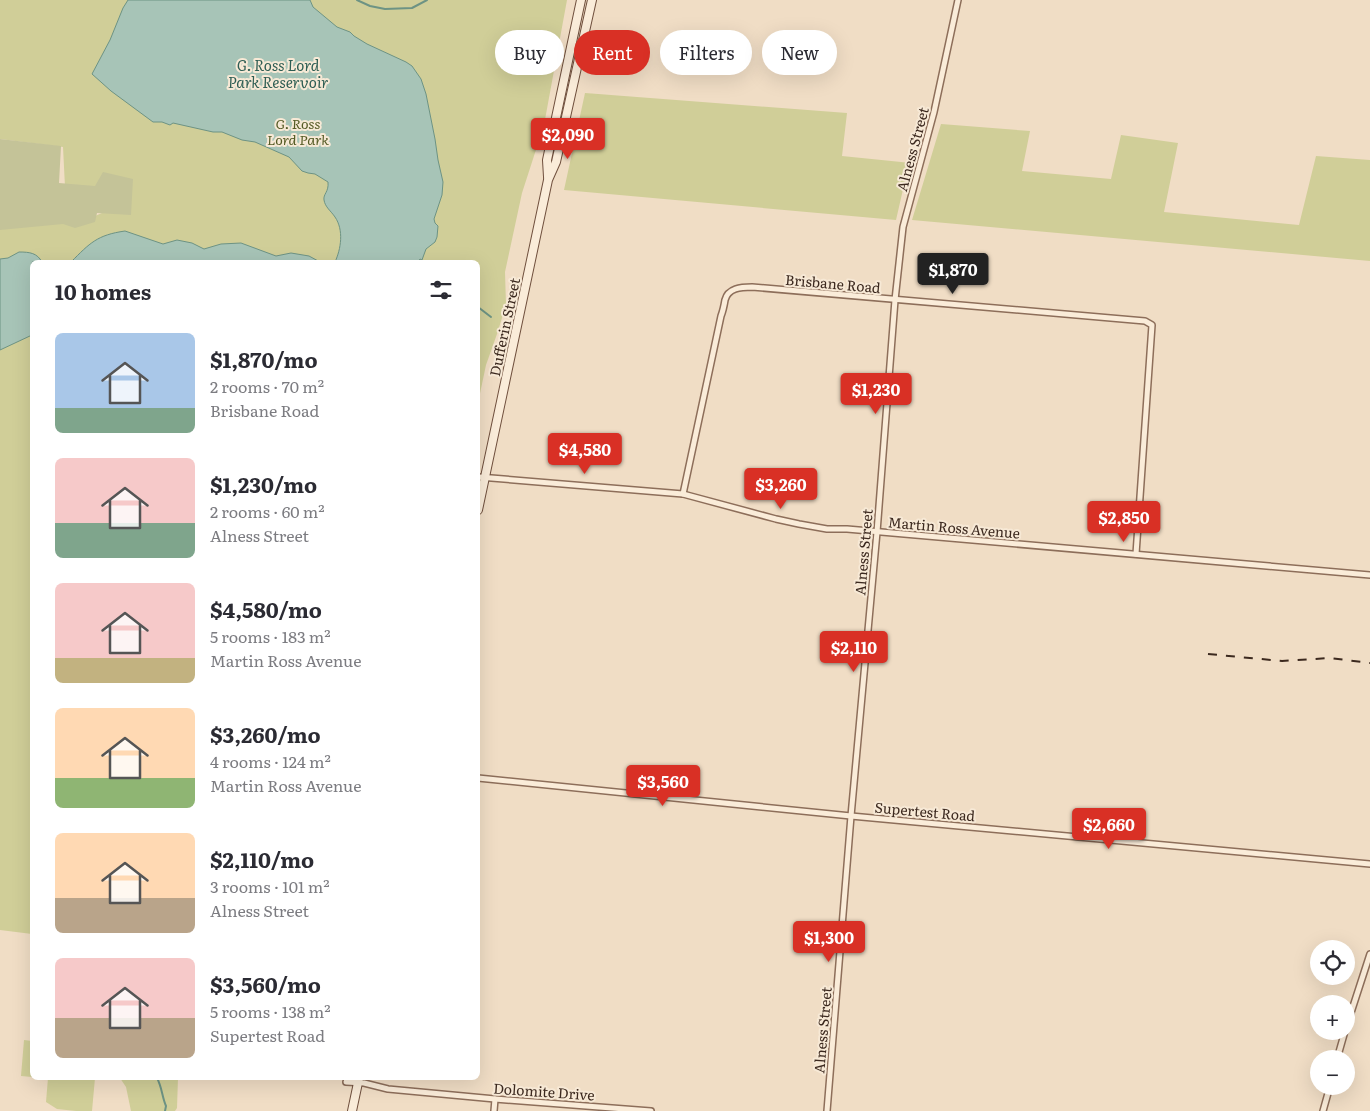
<!DOCTYPE html>
<meta charset="utf-8">
<style>
:root{--surface:#fff;--page:#f7f7f7;--text:#2b2b33;--muted:#7c7c81;--accent:#d93025}
body{margin:0;font-family:Literata,serif;background:var(--page);color:var(--text);height:100vh;display:flex;flex-direction:column;font-size:19px;white-space:nowrap}
*{box-sizing:border-box;margin:0}
p{font-size:16px;color:var(--muted)}
.icon{flex:none;width:28px;height:28px;fill:none;stroke:currentColor;stroke-width:2;stroke-linecap:round;stroke-linejoin:round}
.map{position:relative;flex:1;overflow:hidden}
.details{position:absolute;left:30px;top:260px;width:450px;height:820px;display:flex;flex-direction:column;background:var(--surface);border-radius:8px;box-shadow:0 5px 20px #0002}
.details>*{flex:none}
.banner{position:absolute;left:495px;top:30px;width:475px;height:45px;display:flex;gap:10px}
.buttons{position:absolute;left:1310px;top:940px;display:grid;gap:10px}
.buttons a{display:grid;place-items:center;width:45px;height:45px;border-radius:50%;background:var(--surface);box-shadow:0 5px 20px #0002;font-size:25px}
.price{position:absolute;translate:-50% -42px;padding:0 11px;border-radius:5px;background:var(--accent);color:#fff;font-size:16px;line-height:32px;filter:drop-shadow(0 1px 2px #0008)}
.price::after{content:'';position:absolute;left:50%;top:30px;width:15px;height:11px;margin-left:-8px;background:inherit;clip-path:polygon(0 0,100% 0,50% 100%)}
.price.selected{background:#222;color:#fff}
ul{padding:0;list-style:none}
li{display:flex;align-items:center;gap:15px;height:125px;padding:0 25px}
li span{display:grid;place-items:center;flex:none;width:140px;height:100px;border-radius:8px;color:#555}
li>.icon{margin-inline-start:auto}
span .icon{width:60px;height:60px;fill:#fffc;stroke-width:1}
li b{font-size:21px}
h2{display:flex;justify-content:space-between;align-items:center;height:60px;padding:0 25px;font-size:21px}
.pill{padding:0 18px;border-radius:22px;background:var(--surface);box-shadow:0 5px 20px #0002;font-size:18px;line-height:45px}
.pill.selected{background:var(--accent);color:#fff}
.map>svg:first-child{display:block}
.green{fill:#d0ce98}
.cemetery{fill:#c4c398}
.water{fill:#a7c4b7;stroke:#6d9384}
.lines{fill:none;stroke-linecap:round;stroke-linejoin:round}
.stream{stroke:#6d9384;stroke-width:2}
.street-casing{stroke:#8d6e5a;stroke-width:8}
.secondary-casing{stroke:#6f4f3d;stroke-width:10}
.street{stroke:#faecd9;stroke-width:5}
.secondary{stroke:#faecd9;stroke-width:8}
.rail{stroke:#3c291f;stroke-width:2;stroke-dasharray:9 9;stroke-linecap:butt}
.labels{text-anchor:middle;dominant-baseline:central;stroke-width:4;stroke-linejoin:round;paint-order:stroke}
.park-label{font-size:14px;font-style:italic;fill:#545a24;stroke:#f7e9d6}
.street-label{font-size:14px;fill:#3c291f;stroke:#f7e9d6}
.water-label{font-size:15px;font-style:italic;fill:#2d5d53;stroke:#f7e9d6}
</style>
<div class="map">
<svg width="1370" height="1111" viewBox="0 0 1370 1111">
<rect width="100%" height="100%" fill="#f0ddc5"/>
<!-- green -->
<g class="green">
<path d="M0,0H567L544,125L522,193L505,272L506,305L497,334L486,365L478,403V262H32V934L0,930V227L86,220L127,202L65,187L63,147L0,139Z"/>
<path d="M585,93L847,113L842,156L911,163L904,185L896,220L564,190Z"/>
<path d="M941,124L1030,131L1022,171L1111,179L1121,135L1178,143L1164,212L1299,225L1316,156L1370,160V261L912,220Z"/>
<path d="M24,1040L32,1041V1077L21,1076Z"/>
<path d="M48,1078H95L92,1111H76L57,1109L46,1102Z"/>
<path d="M120,1078H178L177,1108L175,1111H131L126,1087Z"/>
</g>
<!-- cemetery -->
<path class="cemetery" d="M0,139L61,146L59,183L95,186L103,172L133,179L131,215L97,213L95,222L75,228L63,224L0,230Z"/>
<!-- water -->
<g class="water">
<path d="M128,0H310L313,7L337,27L350,32L354,36L367,44L406,62L412,66L421,79L426,94L435,139L438,160L443,182L442,195L434,219L435,223L438,226L437,237L435,242L426,249L422,260L420,259L418,262H335C341,249 344,230 335,217C331,211 325,207 324,200C323,194 329,192 328,182L315,174L308,173L302,171L289,157L255,142L242,140L222,132H213L173,123L170,125L162,122H153L111,91L92,74L110,40L123,8Z"/>
<path d="M125,231L163,244L177,240L192,243L204,249L221,244L241,243L276,256L291,253L309,256L320,262H71C90,243 97,235 125,231Z"/>
<path d="M19,252C30,252 37,253 42,262H32V335L0,350V259L8,258Z"/>
</g>
<g class="lines">
<!-- stream -->
<g class="stream">
<path d="M357,0L370,6L385,9L412,8L427,0"/>
<path d="M478,307L491,317"/>
<path d="M157,1078C162,1087 162,1097 166,1106L165,1111"/>
</g>
<defs>
<g id="street">
<path d="M479,477L683,494L776,519L799,524L827,529H847L1370,575"/>
<path d="M683,494L721,316C723,311 724,306 725,300C728,288 741,287 752,287L1145,321L1152,325L1136,554"/>
<path d="M478,778L851,816L1370,864"/>
<path d="M1346,1028L1370,954"/>
<path d="M1337,1059L1345,1031"/>
<path d="M346,1082L364,1083L388,1089L495,1099L651,1111"/>
<path d="M494,1111L495,1099"/>
<path d="M827,1111L851,816L877,532L895,300L903,227L934,112L958,0"/>
<path d="M1323,1111L1330,1086"/>
</g>
<g id="secondary">
<path d="M548,177L547,160L581,0"/>
<path d="M478,510L548,180L556,162L592,0"/>
<path d="M352,1111L359,1078"/>
</g>
</defs>
<!-- street casing -->
<use href="#street" class="street-casing"/>
<!-- secondary casing -->
<use href="#secondary" class="secondary-casing"/>
<!-- street -->
<use href="#street" class="street"/>
<!-- secondary -->
<use href="#secondary" class="secondary"/>
<!-- rail -->
<path class="rail" d="M1208,654L1282,661L1330,658L1370,663"/>
</g>
<g class="labels">
<!-- park labels -->
<g class="park-label">
<text x="298" y="123">G. Ross<tspan x="298" dy="16">Lord Park</tspan></text>
</g>
<!-- street labels -->
<g class="street-label">
<text transform="translate(912 149) rotate(-75)">Alness Street</text>
<text transform="translate(833 283) rotate(5)">Brisbane Road</text>
<text transform="translate(504 327) rotate(-78)">Dufferin Street</text>
<text transform="translate(954 527) rotate(5)">Martin Ross Avenue</text>
<text transform="translate(863 552) rotate(-85)">Alness Street</text>
<text transform="translate(925 811) rotate(5)">Supertest Road</text>
<text transform="translate(822 1030) rotate(-85)">Alness Street</text>
<text transform="translate(544 1091) rotate(4)">Dolomite Drive</text>
</g>
<!-- water labels -->
<g class="water-label">
<text x="278" y="64">G. Ross Lord<tspan x="278" dy="17">Park Reservoir</tspan></text>
</g>
</g>
</svg>
<div class="buttons">
<a><svg class="icon" aria-label="locate" viewBox="0 0 24 24"><circle cx="12" cy="12" r="6"/><path d="M12 2v4M12 18v4M2 12h4M18 12h4"/></svg></a>
<a>+</a>
<a>−</a>
</div>
<b class="price" style="left:568px;top:160px">$2,090</b>
<b class="price selected" style="left:953px;top:295px">$1,870</b>
<b class="price" style="left:876px;top:415px">$1,230</b>
<b class="price" style="left:585px;top:475px">$4,580</b>
<b class="price" style="left:781px;top:510px">$3,260</b>
<b class="price" style="left:1124px;top:543px">$2,850</b>
<b class="price" style="left:854px;top:673px">$2,110</b>
<b class="price" style="left:663px;top:807px">$3,560</b>
<b class="price" style="left:1109px;top:850px">$2,660</b>
<b class="price" style="left:829px;top:963px">$1,300</b>
<div class="banner">
<a class="pill">Buy</a>
<a class="pill selected">Rent</a>
<a class="pill">Filters</a>
<a class="pill">New</a>
</div>
<section class="details">
<h2>10 homes<svg class="icon" aria-label="filters" viewBox="0 0 24 24"><path d="M4 7h16M4 17h16"/><circle cx="9" cy="7" r="2"/><circle cx="15" cy="17" r="2"/></svg></h2>
<ul>
<li><span style="background:linear-gradient(#a9c7e8 75%,#7fa58c 0)"><svg class="icon" aria-label="home" viewBox="0 0 24 24"><path d="M3 11l9-7 9 7M6 9v11h12V9"/></svg></span><div><b>$1,870/mo</b><p>2 rooms · 70 m²</p><p>Brisbane Road</p></div></li>
<li><span style="background:linear-gradient(#f6c9c9 65%,#7fa58c 0)"><svg class="icon" aria-label="home" viewBox="0 0 24 24"><path d="M3 11l9-7 9 7M6 9v11h12V9"/></svg></span><div><b>$1,230/mo</b><p>2 rooms · 60 m²</p><p>Alness Street</p></div></li>
<li><span style="background:linear-gradient(#f6c9c9 75%,#c2b280 0)"><svg class="icon" aria-label="home" viewBox="0 0 24 24"><path d="M3 11l9-7 9 7M6 9v11h12V9"/></svg></span><div><b>$4,580/mo</b><p>5 rooms · 183 m²</p><p>Martin Ross Avenue</p></div></li>
<li><span style="background:linear-gradient(#ffd9b3 70%,#8fb573 0)"><svg class="icon" aria-label="home" viewBox="0 0 24 24"><path d="M3 11l9-7 9 7M6 9v11h12V9"/></svg></span><div><b>$3,260/mo</b><p>4 rooms · 124 m²</p><p>Martin Ross Avenue</p></div></li>
<li><span style="background:linear-gradient(#ffd9b3 65%,#b9a48a 0)"><svg class="icon" aria-label="home" viewBox="0 0 24 24"><path d="M3 11l9-7 9 7M6 9v11h12V9"/></svg></span><div><b>$2,110/mo</b><p>3 rooms · 101 m²</p><p>Alness Street</p></div></li>
<li><span style="background:linear-gradient(#f6c9c9 60%,#b9a48a 0)"><svg class="icon" aria-label="home" viewBox="0 0 24 24"><path d="M3 11l9-7 9 7M6 9v11h12V9"/></svg></span><div><b>$3,560/mo</b><p>5 rooms · 138 m²</p><p>Supertest Road</p></div></li>
</ul>
</section>
</div>
